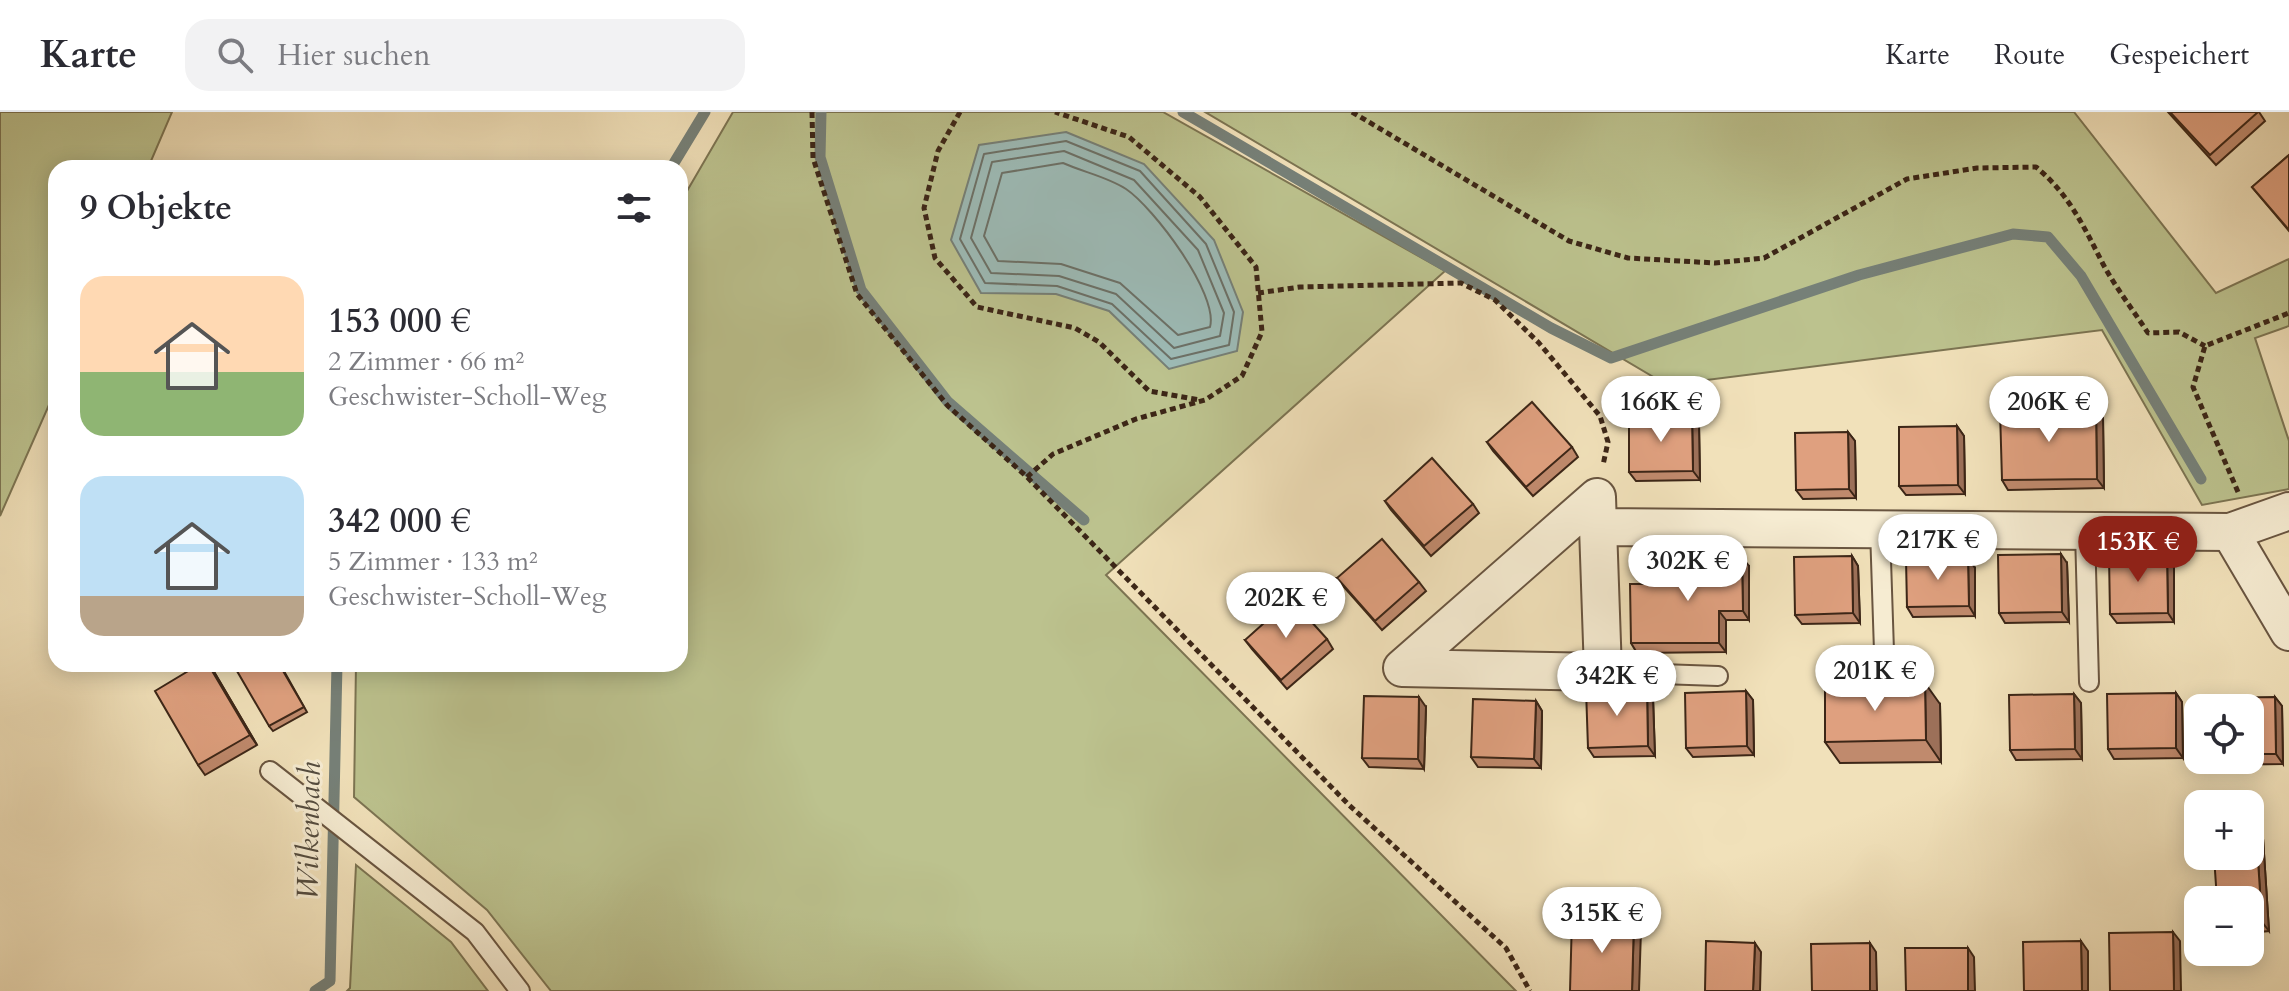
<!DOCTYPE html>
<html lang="de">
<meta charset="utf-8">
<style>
:root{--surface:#fff;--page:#f2f2f3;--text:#2b2b33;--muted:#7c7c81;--line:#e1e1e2;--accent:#8f2418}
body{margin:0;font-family:Cardo,serif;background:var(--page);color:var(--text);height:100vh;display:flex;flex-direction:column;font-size:30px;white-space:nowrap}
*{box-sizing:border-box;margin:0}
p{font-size:26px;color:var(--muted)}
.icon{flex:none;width:44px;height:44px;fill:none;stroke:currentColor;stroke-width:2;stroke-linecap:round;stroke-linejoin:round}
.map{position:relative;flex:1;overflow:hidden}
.drawer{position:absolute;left:48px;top:48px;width:640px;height:512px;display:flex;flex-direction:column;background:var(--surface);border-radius:24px;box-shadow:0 4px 20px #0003}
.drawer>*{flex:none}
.buttons{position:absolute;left:2184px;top:582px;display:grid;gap:16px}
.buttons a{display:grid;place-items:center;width:80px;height:80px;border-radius:16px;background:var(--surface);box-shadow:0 4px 20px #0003;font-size:40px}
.price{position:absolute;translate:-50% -68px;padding:0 18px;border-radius:28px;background:#fff;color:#222;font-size:26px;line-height:52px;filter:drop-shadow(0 2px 4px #0008)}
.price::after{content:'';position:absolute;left:50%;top:48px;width:24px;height:18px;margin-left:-12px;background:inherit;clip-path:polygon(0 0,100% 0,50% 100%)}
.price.current{background:var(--accent);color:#fff}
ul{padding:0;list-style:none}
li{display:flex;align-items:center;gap:24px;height:200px;padding:0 32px}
li span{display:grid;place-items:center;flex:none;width:224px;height:160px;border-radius:24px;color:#555}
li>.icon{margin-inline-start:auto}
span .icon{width:96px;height:96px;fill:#fffc;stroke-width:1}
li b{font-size:34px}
h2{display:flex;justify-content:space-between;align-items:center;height:96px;padding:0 32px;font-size:34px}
header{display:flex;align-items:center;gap:48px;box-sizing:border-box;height:112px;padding:0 40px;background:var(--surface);border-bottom:2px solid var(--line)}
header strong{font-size:38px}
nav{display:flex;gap:44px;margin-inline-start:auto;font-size:28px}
.search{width:560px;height:72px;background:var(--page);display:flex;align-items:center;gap:20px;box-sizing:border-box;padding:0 28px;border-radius:24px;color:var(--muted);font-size:30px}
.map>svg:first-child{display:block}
.green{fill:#bcc28e;stroke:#7c7452;stroke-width:2}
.water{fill:#9dbcb8;stroke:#768078;stroke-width:2}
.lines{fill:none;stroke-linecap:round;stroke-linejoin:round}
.shore{stroke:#6c7168;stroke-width:2}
.stream{stroke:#768078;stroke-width:11}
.service-casing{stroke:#695540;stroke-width:22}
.minor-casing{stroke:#695540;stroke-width:40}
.path{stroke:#3c2617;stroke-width:5;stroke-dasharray:6 4;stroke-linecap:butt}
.service{stroke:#f6ecd2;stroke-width:18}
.minor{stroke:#f6ecd2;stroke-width:36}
.wall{fill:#c08a6d;stroke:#3c2617;stroke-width:2}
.shaded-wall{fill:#9c7059;stroke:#3c2617;stroke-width:2}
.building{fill:#dfa07f;stroke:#3c2617;stroke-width:2}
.labels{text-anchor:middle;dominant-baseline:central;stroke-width:6;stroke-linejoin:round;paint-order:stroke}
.water-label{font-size:30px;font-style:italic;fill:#544c3f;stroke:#f6ecd2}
</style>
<header>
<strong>Karte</strong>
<div class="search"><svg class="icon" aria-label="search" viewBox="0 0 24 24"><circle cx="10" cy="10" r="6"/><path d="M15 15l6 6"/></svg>Hier suchen</div>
<nav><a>Karte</a><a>Route</a><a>Gespeichert</a></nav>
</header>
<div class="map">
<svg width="2289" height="879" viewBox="0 0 2289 879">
<rect width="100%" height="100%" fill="#f1e1ba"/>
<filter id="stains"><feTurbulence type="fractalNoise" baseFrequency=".0025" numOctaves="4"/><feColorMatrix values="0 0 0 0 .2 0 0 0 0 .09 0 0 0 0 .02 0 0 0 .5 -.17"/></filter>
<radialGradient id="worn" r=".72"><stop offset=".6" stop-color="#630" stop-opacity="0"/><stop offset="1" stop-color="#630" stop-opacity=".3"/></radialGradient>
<!-- green -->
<g class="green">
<path d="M0,0H172L148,56H56V277L0,404Z"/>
<path d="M733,0H1163L1445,159L1106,463L1516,879H551L487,798L354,685L356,552H680V91Z"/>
<path d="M1205,0H2074L2216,181L2289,147V214L2255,226L2289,329V377L2202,393L2102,218L1667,273Z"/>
<path d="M356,753L451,830L488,879H347L350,876Z"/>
</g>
<!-- water -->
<path class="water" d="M1066,20L1144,52L1214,128L1243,200L1237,239L1169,257L1109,199L1056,182L981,181L951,128L979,33Z"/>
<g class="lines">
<!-- shore -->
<g class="shore">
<path d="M1066,29L1140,59L1206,132L1234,200L1229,233L1171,247L1112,192L1057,174L985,171L960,127L984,42Z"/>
<path d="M1064,39L1134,68L1198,138L1224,201L1220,224L1174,236L1116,182L1059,164L991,161L971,126L992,50Z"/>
<path d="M1063,51C1083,60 1108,65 1126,77C1153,95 1219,182 1210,215L1178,223L1120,171L1061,152L998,149L984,124L1002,61Z"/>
</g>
<!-- stream -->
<g class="stream">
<path d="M821,0L820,45L861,178L948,290L1084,408"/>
<path d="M1183,0L1551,216L1611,246L1859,163L2013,122L2048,125L2081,164L2201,367"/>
<path d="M671,56L705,0"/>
<path d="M315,879L330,869L337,552"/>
</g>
<defs>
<g id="service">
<path d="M1880,417L1885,570"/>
<path d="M2085,419L2089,570"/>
<path d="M1603,560L1718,564"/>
<path d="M270,659L475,820L520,879"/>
</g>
<g id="minor">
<path d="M1598,415L1603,560L1402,556L1597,385L1598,415L2230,420L2289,399"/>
<path d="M2230,420L2289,520"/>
</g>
</defs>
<!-- service casing -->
<use href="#service" class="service-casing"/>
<!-- minor casing -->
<use href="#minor" class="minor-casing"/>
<!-- path -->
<g class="path">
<path d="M812,0L813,46L857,182L948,294L1027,365L1349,693L1506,836L1530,879"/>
<path d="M960,0L938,39L924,96L935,146L977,195L1075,216L1099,230L1149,279L1200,288"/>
<path d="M1352,0L1569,129L1628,146L1715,151L1764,146L1907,67L1977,56L2036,55C2069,82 2084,115 2103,152C2116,176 2133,198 2148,221L2179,220L2205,234"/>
<path d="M1258,181L1300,175L1461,171L1495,188L1539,231L1600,304L1608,330L1603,353"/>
<path d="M1027,365L1053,342L1136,307L1205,288L1242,264L1262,220L1256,155L1200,85L1129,25L1055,0"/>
<path d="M2238,380L2193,275L2205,234L2289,201"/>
</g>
<!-- service -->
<use href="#service" class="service"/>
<!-- minor -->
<use href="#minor" class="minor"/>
</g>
<!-- wall -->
<g class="wall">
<path d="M2168,0H2259L2265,9L2216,53Z"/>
<path d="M2289,43V119L2252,75Z"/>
<path d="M2096,297L2103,306L2104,376L2008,378L2002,368Z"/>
<path d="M1692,303L1699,312L1700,368L1636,369L1629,360Z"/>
<path d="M1957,314L1964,324L1965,382L1906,383L1899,374Z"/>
<path d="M1848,320L1855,329L1856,386L1803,387L1796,378Z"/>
<path d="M1487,330L1572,335L1578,345L1533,384L1493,339Z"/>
<path d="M1385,389L1473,392L1479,401L1431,444L1391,398Z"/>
<path d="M2167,443L2174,453V510L2117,511L2110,502Z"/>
<path d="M1852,444L1858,454L1860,511L1802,512L1795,503Z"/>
<path d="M2067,451L2069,510L2005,511L1999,501Z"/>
<path d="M1749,454V508H1726V540L1637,541L1631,531L1684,472Z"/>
<path d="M1975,456V504L1913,505L1907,495Z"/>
<path d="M1337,466L1419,470L1426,479L1382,518L1344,475Z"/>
<path d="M1327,527L1333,537L1287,577L1252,537L1245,528Z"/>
<path d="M280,552L307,600L273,619L269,614Z"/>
<path d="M213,558L257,633L205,663L198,653Z"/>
<path d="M1746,579L1753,588L1754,643L1693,645L1686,636Z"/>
<path d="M2176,581L2182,590L2183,646L2114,647L2108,637Z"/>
<path d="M2074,582L2081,591L2082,647L2016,648L2010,638Z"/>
<path d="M2275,585L2282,594L2283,652L2215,653L2212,648H2250V596Z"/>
<path d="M1653,586L1655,644L1594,645L1588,636Z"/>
<path d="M1536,589L1542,599L1541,656L1478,655L1471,645Z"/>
<path d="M1940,592L1941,650L1840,651L1825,630Z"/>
<path d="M1426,595L1424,657L1369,655L1362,646Z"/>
<path d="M2256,717L2263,726L2269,819L2250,821V788Z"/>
</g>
<!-- shaded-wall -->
<g class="shaded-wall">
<path d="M2096,297L2103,306L2104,376L2097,367Z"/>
<path d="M1692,303L1699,312L1700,368L1693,359Z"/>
<path d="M1957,314L1964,324L1965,382L1958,373Z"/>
<path d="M1848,320L1855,329L1856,386L1849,377Z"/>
<path d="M2061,442L2067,451L2069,510L2062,500Z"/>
<path d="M2167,443L2174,453V510L2168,501Z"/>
<path d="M1852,444L1858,454L1860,511L1853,501Z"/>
<path d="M1742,445L1749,454V508L1743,499Z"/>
<path d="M1968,446L1975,456V504L1969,494Z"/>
<path d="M1719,499L1726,508V540L1719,531Z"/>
<path d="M208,552L213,558L257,633L250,623Z"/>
<path d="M1925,571L1940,592L1941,650L1926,628Z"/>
<path d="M1647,576L1653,586L1655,644L1648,634Z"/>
<path d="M1746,579L1753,588L1754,643L1747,634Z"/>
<path d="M2176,581L2182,590L2183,646L2176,636Z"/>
<path d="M2074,582L2081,591L2082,647L2075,637Z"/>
<path d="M1419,585L1426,595L1424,657L1418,647Z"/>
<path d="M2275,585L2282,594L2283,652L2276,642Z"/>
<path d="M1536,589L1542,599L1541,656L1534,647Z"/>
<path d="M2256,717L2263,726L2269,819L2262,810Z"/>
<path d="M1634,808L1641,818L1639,879H1632Z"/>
<path d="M2173,820L2180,829L2181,879H2174Z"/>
<path d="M2081,829L2088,839V879H2082Z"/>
<path d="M1755,831L1761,840L1760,879H1753Z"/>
<path d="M1870,831L1876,840L1877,879H1870Z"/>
<path d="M1968,836L1974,845L1975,879H1968Z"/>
</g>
<!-- building -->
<g class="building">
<path d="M2170,0H2258L2210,43Z"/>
<path d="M2289,43V118L2252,75Z"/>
<path d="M1532,290L1572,335L1526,375L1487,330Z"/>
<path d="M2096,297L2097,367L2002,368L2000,298Z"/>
<path d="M1692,303L1693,359L1629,360V304Z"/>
<path d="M1957,314L1958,373L1899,374V315Z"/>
<path d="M1848,320L1849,377L1796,378L1795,321Z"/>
<path d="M1432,346L1473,392L1424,434L1385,389Z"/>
<path d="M1382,427L1419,470L1375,509L1337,466Z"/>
<path d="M2061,442L2062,500L1999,501L1998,443Z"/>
<path d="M2167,443L2168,501L2110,502L2109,444Z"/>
<path d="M1852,444L1853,501L1795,503L1794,445Z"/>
<path d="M1684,445H1742L1743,499H1719V531H1631L1630,472H1684Z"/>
<path d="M1968,446L1969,494L1907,495L1906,447Z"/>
<path d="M1291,487L1327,527L1281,568L1245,528Z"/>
<path d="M200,552H208L250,623L198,653L155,579Z"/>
<path d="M249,552H279L304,595L269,614L237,559Z"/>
<path d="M1925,571L1926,628L1825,630V573Z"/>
<path d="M1647,576L1648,634L1588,636L1586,577Z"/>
<path d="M1746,579L1747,634L1686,636L1685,581Z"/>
<path d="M2176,581V636L2108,637L2107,582Z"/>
<path d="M2074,582L2075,637L2010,638L2009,583Z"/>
<path d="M1364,584L1419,585L1418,647L1362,646Z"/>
<path d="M2275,585L2276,642H2250V596H2207V586Z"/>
<path d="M1473,587L1536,589L1534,647L1471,645Z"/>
<path d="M2250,717H2256L2262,810L2250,811V788H2217L2214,744H2250Z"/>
<path d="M1572,806L1634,808L1632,879H1570Z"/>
<path d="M2173,820L2174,879H2110L2109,821Z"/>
<path d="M1706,829L1755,831L1753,879H1705Z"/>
<path d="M2081,829L2082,879H2024L2023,830Z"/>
<path d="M1870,831V879H1812L1811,832Z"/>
<path d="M1905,836H1968V879H1906Z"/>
</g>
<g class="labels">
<!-- water labels -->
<g class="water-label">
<text transform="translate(309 719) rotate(-89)">Wilkenbach</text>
</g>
</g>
<rect width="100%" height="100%" filter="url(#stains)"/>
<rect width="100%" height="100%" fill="url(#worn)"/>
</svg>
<div class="buttons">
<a><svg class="icon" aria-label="locate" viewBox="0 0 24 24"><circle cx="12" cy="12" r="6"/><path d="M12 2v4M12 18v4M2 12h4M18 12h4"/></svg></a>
<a>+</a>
<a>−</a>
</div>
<b class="price" style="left:1661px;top:332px">166K €</b>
<b class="price" style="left:2049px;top:332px">206K €</b>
<b class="price" style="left:1938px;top:470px">217K €</b>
<b class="price current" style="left:2138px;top:472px">153K €</b>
<b class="price" style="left:1688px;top:491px">302K €</b>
<b class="price" style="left:1286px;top:528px">202K €</b>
<b class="price" style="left:1875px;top:601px">201K €</b>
<b class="price" style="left:1617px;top:606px">342K €</b>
<b class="price" style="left:1602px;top:843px">315K €</b>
<section class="drawer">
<h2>9 Objekte<svg class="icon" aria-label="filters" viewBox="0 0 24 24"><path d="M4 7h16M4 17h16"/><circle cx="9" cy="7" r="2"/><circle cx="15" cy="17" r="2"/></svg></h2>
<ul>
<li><span style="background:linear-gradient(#ffd9b3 60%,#8fb573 0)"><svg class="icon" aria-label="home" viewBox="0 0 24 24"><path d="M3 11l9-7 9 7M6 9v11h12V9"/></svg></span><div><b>153 000 €</b><p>2 Zimmer · 66 m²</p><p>Geschwister-Scholl-Weg</p></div></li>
<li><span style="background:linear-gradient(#bfe0f5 75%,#b9a48a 0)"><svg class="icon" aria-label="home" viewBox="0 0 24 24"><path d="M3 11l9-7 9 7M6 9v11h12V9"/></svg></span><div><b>342 000 €</b><p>5 Zimmer · 133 m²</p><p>Geschwister-Scholl-Weg</p></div></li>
</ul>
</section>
</div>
